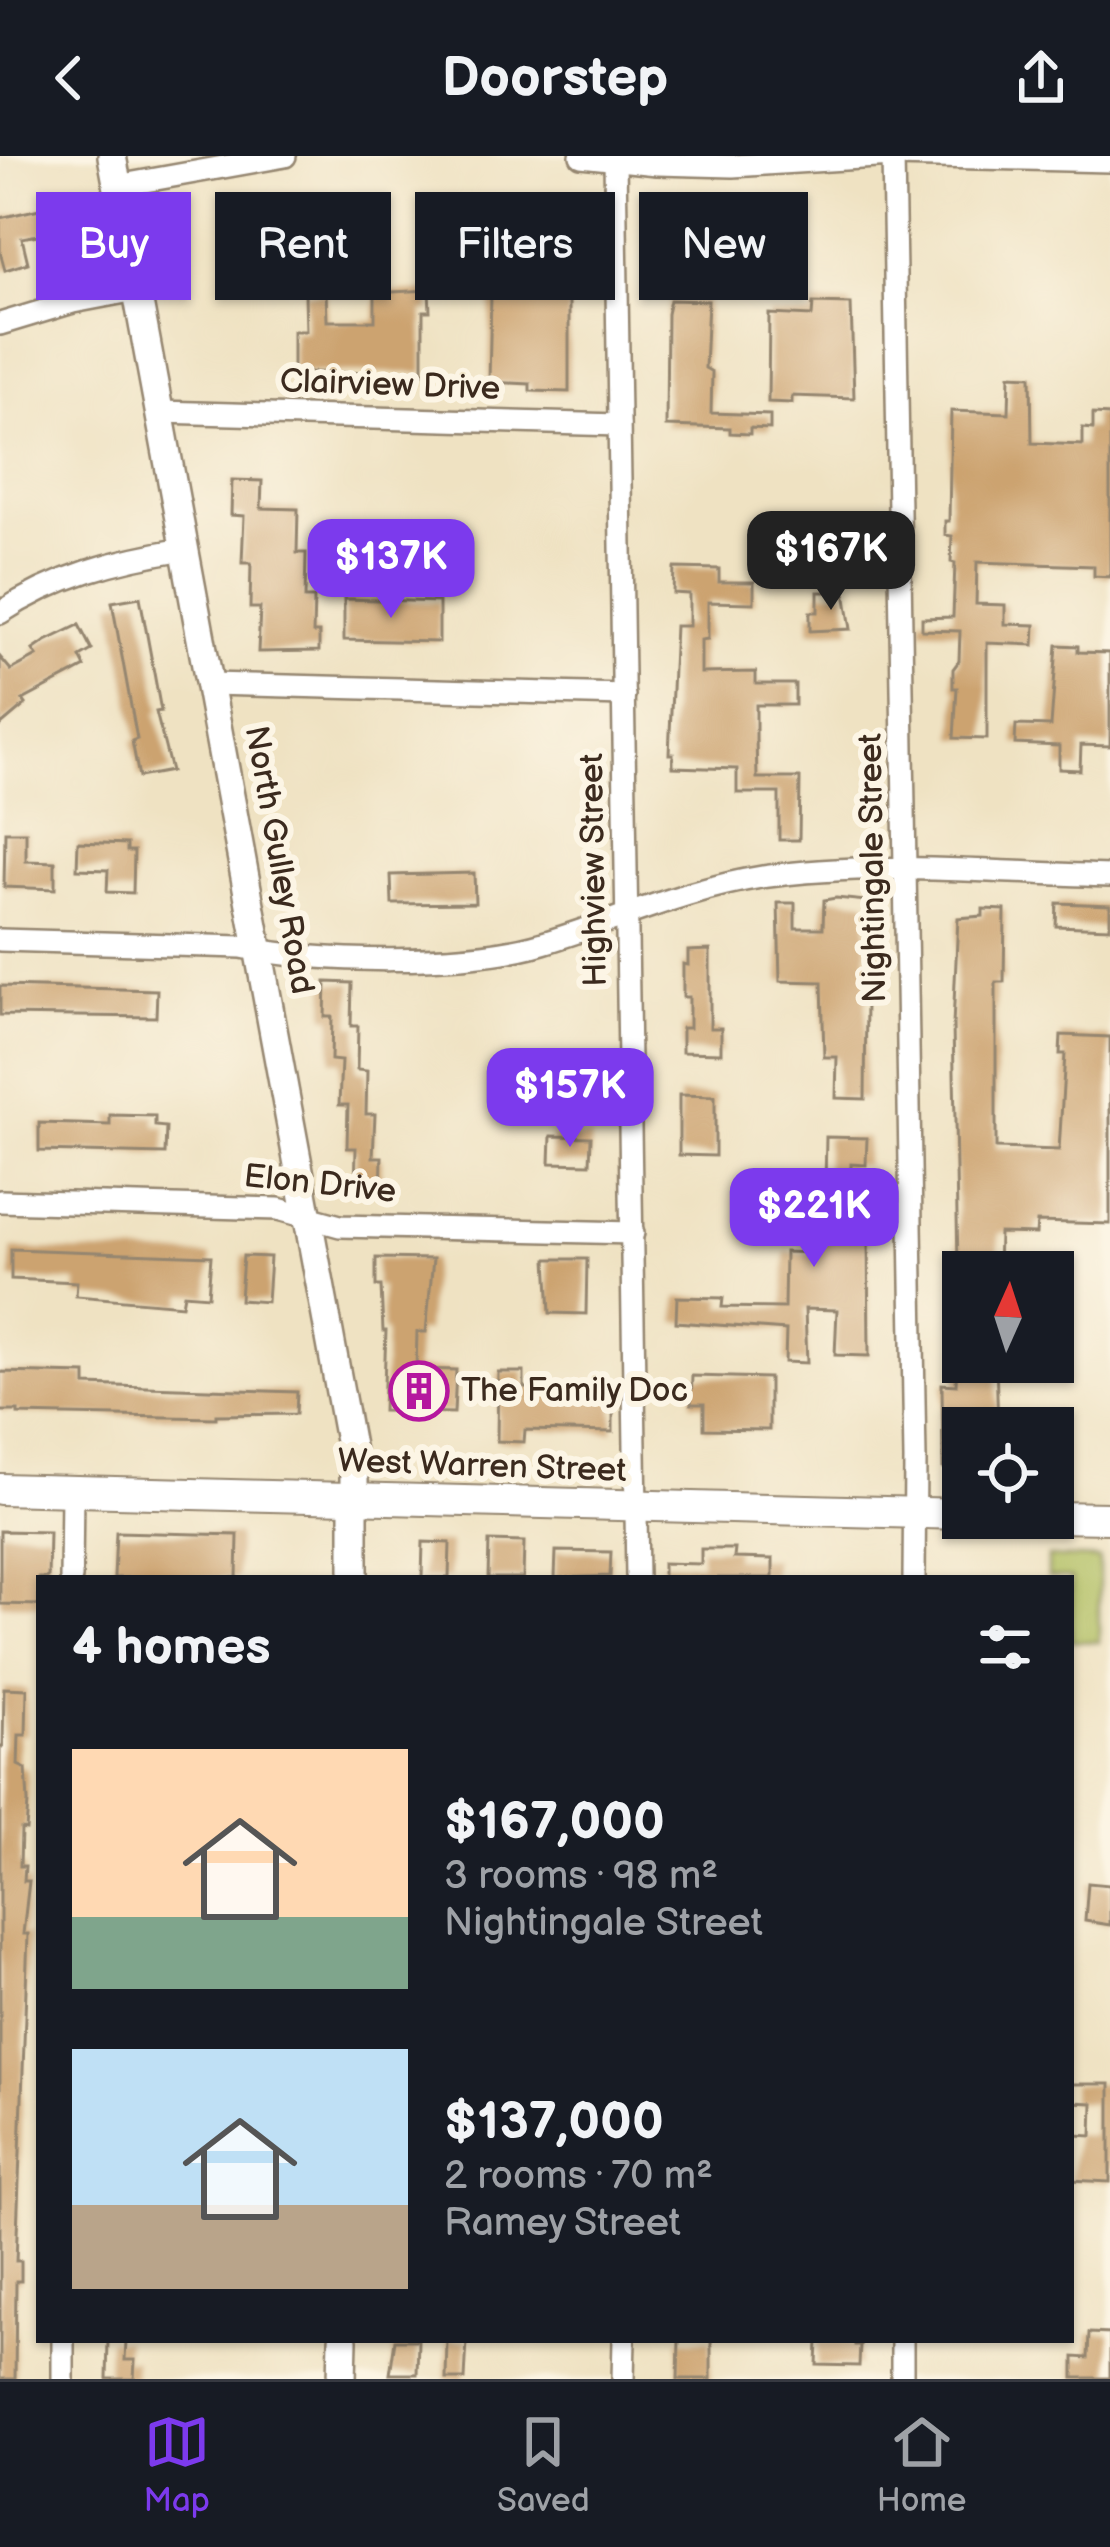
<!DOCTYPE html>
<meta charset="utf-8">
<style>
:root{--surface:#171b24;--page:#20242c;--text:#f1f3f6;--muted:#9ea1a6;--line:#363941;--accent:#7c3aed}
body{margin:0;font-family:"Balsamiq Sans",sans-serif;background:var(--page);color:var(--text);height:100vh;display:flex;flex-direction:column;font-size:45px;white-space:nowrap}
*{box-sizing:border-box;margin:0}
p{font-size:39px;color:var(--muted)}
.icon{flex:none;width:66px;height:66px;fill:none;stroke:currentColor;stroke-width:2;stroke-linecap:round;stroke-linejoin:round}
.map{position:relative;flex:1;overflow:hidden}
.sheet{position:absolute;left:36px;top:1419px;width:1038px;height:768px;display:flex;flex-direction:column;background:var(--surface);border-radius:0px;box-shadow:0 3px 9px #0004}
.sheet>*{flex:none}
.top-card{position:absolute;left:36px;top:36px;width:1038px;height:108px;display:flex;gap:24px}
.needle{width:78px;rotate:3deg}
.tools{position:absolute;left:942px;top:1095px;display:grid;gap:24px}
.tools a{display:grid;place-items:center;width:132px;height:132px;border-radius:0px;background:var(--surface);box-shadow:0 3px 9px #0004;font-size:60px}
.price{position:absolute;translate:-50% -102px;padding:0 27px;border-radius:24px;background:var(--accent);color:#fff;font-size:39px;line-height:78px;filter:drop-shadow(0 3px 6px #0008)}
.price::after{content:'';position:absolute;left:50%;top:72px;width:36px;height:27px;margin-left:-18px;background:inherit;clip-path:polygon(0 0,100% 0,50% 100%)}
.price.on{background:#222;color:#fff}
ul{padding:0;list-style:none}
li{display:flex;align-items:center;gap:36px;height:300px;padding:0 36px}
li span{display:grid;place-items:center;flex:none;width:336px;height:240px;border-radius:0px;color:#555}
li>.icon{margin-inline-start:auto}
span .icon{width:144px;height:144px;fill:#fffc;stroke-width:1}
li b{font-size:51px}
h2{display:flex;justify-content:space-between;align-items:center;height:144px;padding:0 36px;font-size:51px}
.pill{padding:0 42px;border-radius:0px;background:var(--surface);box-shadow:0 3px 9px #0004;font-size:42px;line-height:108px}
.pill.on{background:var(--accent);color:#fff}
header{display:flex;justify-content:space-between;align-items:center;height:156px;padding:0 36px;background:var(--surface);font-size:54px;font-weight:700}
.tabs{display:flex;justify-content:space-around;align-items:center;height:168px;border-top:3px solid var(--line);background:var(--surface);font-size:33px;color:var(--muted)}
.tabs a{display:grid;justify-items:center;gap:6px}
.tabs .on{color:var(--accent)}
.map>svg:first-child{display:block}
.green{fill:#b0be60;stroke:#76743f;stroke-width:3}
.building{fill:#cca36f}
.lines{fill:none;stroke-linecap:round;stroke-linejoin:round}
.minor-casing{stroke:#958670;stroke-width:26}
.tertiary-casing{stroke:#958670;stroke-width:32}
.secondary-casing{stroke:#958670;stroke-width:34}
.minor{stroke:#fff;stroke-width:21}
.tertiary{stroke:#fff;stroke-width:27}
.secondary{stroke:#fff;stroke-width:30}
.labels{text-anchor:middle;dominant-baseline:central;stroke-width:12;stroke-linejoin:round;paint-order:stroke}
.street-label{font-size:33px;fill:#3b2a1e;stroke:#fcf5e5}
.poi-label{font-size:33px;fill:#3b2a1e;stroke:#fcf5e5;text-anchor:start}
</style>
<header><svg class="icon" aria-label="back" viewBox="0 0 24 24"><path d="M15 5l-7 7 7 7"/></svg>Doorstep<svg class="icon" aria-label="share" viewBox="0 0 24 24"><path d="M12 15V3M7 8l5-5 5 5M5 13v7h14v-7"/></svg></header>
<div class="map">
<svg width="1110" height="2223" viewBox="0 0 1110 2223">
<rect width="100%" height="100%" fill="#fcf5e5"/>
<filter id="ink" filterUnits="userSpaceOnUse"><feTurbulence type="fractalNoise" baseFrequency=".00833" numOctaves="2"/><feDisplacementMap in="SourceGraphic" scale="24" xChannelSelector="R" yChannelSelector="G"/><feConvolveMatrix kernelMatrix="1 2 1 2 8 2 1 2 1" color-interpolation-filters="sRGB"/></filter>
<filter id="wash" filterUnits="userSpaceOnUse"><feTurbulence type="fractalNoise" baseFrequency=".004" numOctaves="4" result="noise"/><feDisplacementMap in="SourceGraphic" scale="48" xChannelSelector="R" yChannelSelector="G"/><feGaussianBlur stdDeviation="2.7" result="paint"/><feColorMatrix in="noise" values="0 0 0 0 0 0 0 0 0 0 0 0 0 0 0 0 0 1.4 0 .05"/><feComposite in="paint" operator="in"/></filter>
<g filter="url(#wash)">
<rect width="100%" height="100%" fill="#efe2c2"/>
<!-- green -->
<path class="green" d="M1048,1401L1099,1403V1486L1071,1485V1422H1048Z"/>
<g id="blocks">
<!-- building -->
<g class="building">
<path d="M83,43L93,94L70,98L65,74L22,82L28,107L5,114L0,96V62Z"/>
<path d="M429,134L430,155H423V217L293,216V175H306L305,137H326L327,165H375V137Z"/>
<path d="M491,139L569,145V236L530,235V228L489,226Z"/>
<path d="M670,144L708,145L705,212L712,216L711,257L770,259V273L750,272V278L730,277V272L666,270L667,158Z"/>
<path d="M813,147L851,148L854,242L792,240V247L768,246L769,158L812,160Z"/>
<path d="M1010,219L1031,220L1032,287L1083,289V272L1093,273V258L1110,259V421L1094,420V410L977,406L976,448L1005,449V468L1035,469L1034,489L987,487V583L954,582L957,532H953V513L959,505L960,475L922,474V462L953,461L955,407L951,406L952,380L945,379V365H949L951,255L1009,257Z"/>
<path d="M232,324L262,325L261,352L298,353L297,397H306L305,442H314L313,477H319V495L258,496L260,452H250L251,407H242L244,360L231,359Z"/>
<path d="M809,368L849,369V394H842V409L795,408V415L775,414L773,394H809Z"/>
<path d="M674,412L719,413V426H754V447L708,446V483L701,484V517L756,516V528H795V549H756V583L757,622H800L799,684H779V637H737V613L673,611V598H669L675,470H689V438L673,437Z"/>
<path d="M818,436H845L851,473L810,475V456H818Z"/>
<path d="M140,441L161,555L156,556L171,615L139,621L132,585L137,583L112,446Z"/>
<path d="M344,443L439,446V486L344,484Z"/>
<path d="M79,469L92,494L80,501L85,511L23,544L26,548L0,570V501L11,514L37,500L33,494L46,485Z"/>
<path d="M1057,489L1078,490V496L1110,497V590L1081,589L1080,614L1059,613V590L1015,588L1016,569L1051,570Z"/>
<path d="M5,676H26V705L55,706V733L4,731Z"/>
<path d="M78,686L127,688V695H134L133,737L107,736L108,714L77,713Z"/>
<path d="M474,717L475,747L392,748L391,719Z"/>
<path d="M836,742L867,745L865,943L836,942L837,901H824L822,826L780,825L778,747H795V772H823L824,744Z"/>
<path d="M1057,747L1110,749V772L1056,770Z"/>
<path d="M983,753L1005,754L1004,826H996V992L1059,994L1065,898H1060L1061,879L1110,881V1068L1037,1066L1036,1078L999,1077L998,1116H962V1107H958L953,869L958,762L983,760Z"/>
<path d="M710,794V872H721V897L682,896V872H689V841H683V808L688,809V795Z"/>
<path d="M326,826L352,827L351,870H358L357,914L367,915L366,958H375L373,1001H382L381,1037L355,1036L356,992H347L348,949H339L341,905L331,904L332,861H325Z"/>
<path d="M0,830L157,834L156,861L0,859Z"/>
<path d="M679,939L715,940V1000L679,999Z"/>
<path d="M110,959L155,960V970L166,971L165,998L39,995V967L110,969Z"/>
<path d="M551,980L591,981L590,1008L550,1007Z"/>
<path d="M826,981L867,982L866,1009L851,1008L850,1051H864L863,1081H868L869,1200L835,1199L837,1154L805,1153L807,1207L785,1206L786,1174L676,1166L677,1141L723,1142L722,1151L784,1152L785,1096L814,1097L816,1028H825Z"/>
<path d="M11,1093L211,1100L208,1140L184,1138L182,1149L76,1140L77,1126L11,1123Z"/>
<path d="M243,1100L270,1101L267,1146L240,1144Z"/>
<path d="M376,1102L433,1103L426,1176H417L416,1213L456,1214L454,1257L383,1255L386,1175H383L381,1130H376Z"/>
<path d="M547,1103H587L586,1158L550,1157Z"/>
<path d="M957,1206H996L998,1272H963V1312H943L942,1228L956,1229Z"/>
<path d="M0,1216L86,1218V1229L297,1236L296,1258L216,1259V1262L18,1258V1255H0Z"/>
<path d="M498,1216H524V1232L613,1235V1276L525,1274L524,1286L497,1285Z"/>
<path d="M692,1220L769,1222V1274L704,1273V1248H691Z"/>
<path d="M0,1375L49,1376L48,1422H39V1449L0,1448Z"/>
<path d="M116,1376L238,1379L237,1422H114Z"/>
<path d="M489,1385L524,1386L523,1422H488Z"/>
<path d="M423,1386L450,1387L449,1422H422Z"/>
<path d="M701,1393H735L734,1402L773,1403V1422H663V1407L701,1408Z"/>
<path d="M556,1395L611,1396L610,1420L555,1422Z"/>
<path d="M4,1532L27,1533L26,1579H19L18,1609L26,1613L28,1646L26,1674L21,1673L20,1710H25L24,1725H29L23,1778H28L16,2105H21V2125H16L15,2223H0V1591H3Z"/>
<path d="M1088,1727L1110,1729V1769L1085,1765Z"/>
<path d="M1071,1928H1110V2026L1071,2024L1075,1979L1092,1980L1093,1947L1071,1946Z"/>
<path d="M1089,2177L1110,2178V2222H1074V2201L1088,2202Z"/>
<path d="M108,2184H126L125,2204H135L134,2223H107Z"/>
<path d="M395,2184H418L417,2218H390Z"/>
<path d="M447,2184H467L465,2223H446Z"/>
<path d="M679,2184H711V2223H678Z"/>
<path d="M855,2184V2189H860L859,2210L817,2209L818,2185Z"/>
</g>
</g>
</g>
<g filter="url(#ink)">
<use href="#blocks" fill-opacity="0" stroke="#958670" stroke-width="3"/>
<g class="lines">
<defs>
<g id="minor">
<path d="M581,0L657,8L733,10L893,0L1110,5"/>
<path d="M893,0L915,1304L914,1422"/>
<path d="M615,4L637,1422"/>
<path d="M117,30L285,0"/>
<path d="M0,168L73,146L136,134"/>
<path d="M159,256L619,269"/>
<path d="M0,457C56,420 119,403 185,393"/>
<path d="M210,528L624,539"/>
<path d="M0,784L242,791C316,808 470,809 543,787C616,765 685,733 762,721C875,704 996,717 1110,720"/>
<path d="M0,1045L278,1053L340,1070L633,1077"/>
<path d="M71,1422L72,1335"/>
<path d="M63,2223V2184"/>
<path d="M623,2223L624,2184"/>
<path d="M902,2223V2184"/>
</g>
<g id="tertiary">
<path d="M112,0L354,1312V1422"/>
<path d="M342,2223L343,2184"/>
</g>
<g id="secondary">
<path d="M0,1333L963,1358"/>
<path d="M1053,1361L1110,1362"/>
</g>
</defs>
<!-- minor casing -->
<use href="#minor" class="minor-casing"/>
<!-- tertiary casing -->
<use href="#tertiary" class="tertiary-casing"/>
<!-- secondary casing -->
<use href="#secondary" class="secondary-casing"/>
<!-- minor -->
<use href="#minor" class="minor"/>
<!-- tertiary -->
<use href="#tertiary" class="tertiary"/>
<!-- secondary -->
<use href="#secondary" class="secondary"/>
</g>
</g>
<!-- icons -->
<defs>
<symbol id="building-ring" viewBox="-11 -11 22 22"><circle r="9.5" fill="#fcf5e5" stroke="#b5179e" stroke-width="1.5"/><path d="M-4-6H4V6H1V3H-1V6H-4ZM-2.5-4.3h1.7v1.8h-1.7ZM.8-4.3h1.7v1.8H.8ZM-2.5-1h1.7V.8h-1.7ZM.8-1h1.7V.8H.8Z" fill="#b5179e"/></symbol>
</defs>
<g fill-rule="evenodd">
<use href="#building-ring" x="386" y="1202" width="66" height="66"/>
</g>
<g class="labels">
<!-- street labels -->
<g class="street-label">
<text transform="translate(390 229) rotate(2)">Clairview Drive</text>
<text transform="translate(279 704) rotate(80)">North Gulley Road</text>
<text transform="translate(873 712) rotate(-91)">Nightingale Street</text>
<text transform="translate(594 714) rotate(-91)">Highview Street</text>
<text transform="translate(320 1028) rotate(6)">Elon Drive</text>
<text transform="translate(482 1310) rotate(2)">West Warren Street</text>
</g>
<!-- poi labels -->
<g class="poi-label">
<text x="461" y="1235">The Family Doc</text>
</g>
</g>
</svg>
<div class="tools">
<a><svg class="needle" viewBox="-14 -14 28 28"><path d="M0-13l5 13h-10z" fill="#e53935"/><path d="M0 13l5-13h-10z" fill="#9ea1a6"/></svg></a>
<a><svg class="icon" aria-label="locate" viewBox="0 0 24 24"><circle cx="12" cy="12" r="6"/><path d="M12 2v4M12 18v4M2 12h4M18 12h4"/></svg></a>
</div>
<b class="price on" style="left:831px;top:457px">$167K</b>
<b class="price" style="left:391px;top:465px">$137K</b>
<b class="price" style="left:570px;top:994px">$157K</b>
<b class="price" style="left:814px;top:1114px">$221K</b>
<div class="top-card">
<a class="pill on">Buy</a>
<a class="pill">Rent</a>
<a class="pill">Filters</a>
<a class="pill">New</a>
</div>
<section class="sheet">
<h2>4 homes<svg class="icon" aria-label="filters" viewBox="0 0 24 24"><path d="M4 7h16M4 17h16"/><circle cx="9" cy="7" r="2"/><circle cx="15" cy="17" r="2"/></svg></h2>
<ul>
<li><span style="background:linear-gradient(#ffd9b3 70%,#7fa58c 0)"><svg class="icon" aria-label="home" viewBox="0 0 24 24"><path d="M3 11l9-7 9 7M6 9v11h12V9"/></svg></span><div><b>$167,000</b><p>3 rooms · 98 m²</p><p>Nightingale Street</p></div></li>
<li><span style="background:linear-gradient(#bfe0f5 65%,#b9a48a 0)"><svg class="icon" aria-label="home" viewBox="0 0 24 24"><path d="M3 11l9-7 9 7M6 9v11h12V9"/></svg></span><div><b>$137,000</b><p>2 rooms · 70 m²</p><p>Ramey Street</p></div></li>
</ul>
</section>
</div>
<nav class="tabs">
<a class="on"><svg class="icon" aria-label="map" viewBox="0 0 24 24"><path d="M3 6l6-2 6 2 6-2v14l-6 2-6-2-6 2zM9 4v14M15 6v14"/></svg>Map</a>
<a><svg class="icon" aria-label="saved" viewBox="0 0 24 24"><path d="M7 4h10v16l-5-4-5 4z"/></svg>Saved</a>
<a><svg class="icon" aria-label="home" viewBox="0 0 24 24"><path d="M3 11l9-7 9 7M6 9v11h12V9"/></svg>Home</a>
</nav>
